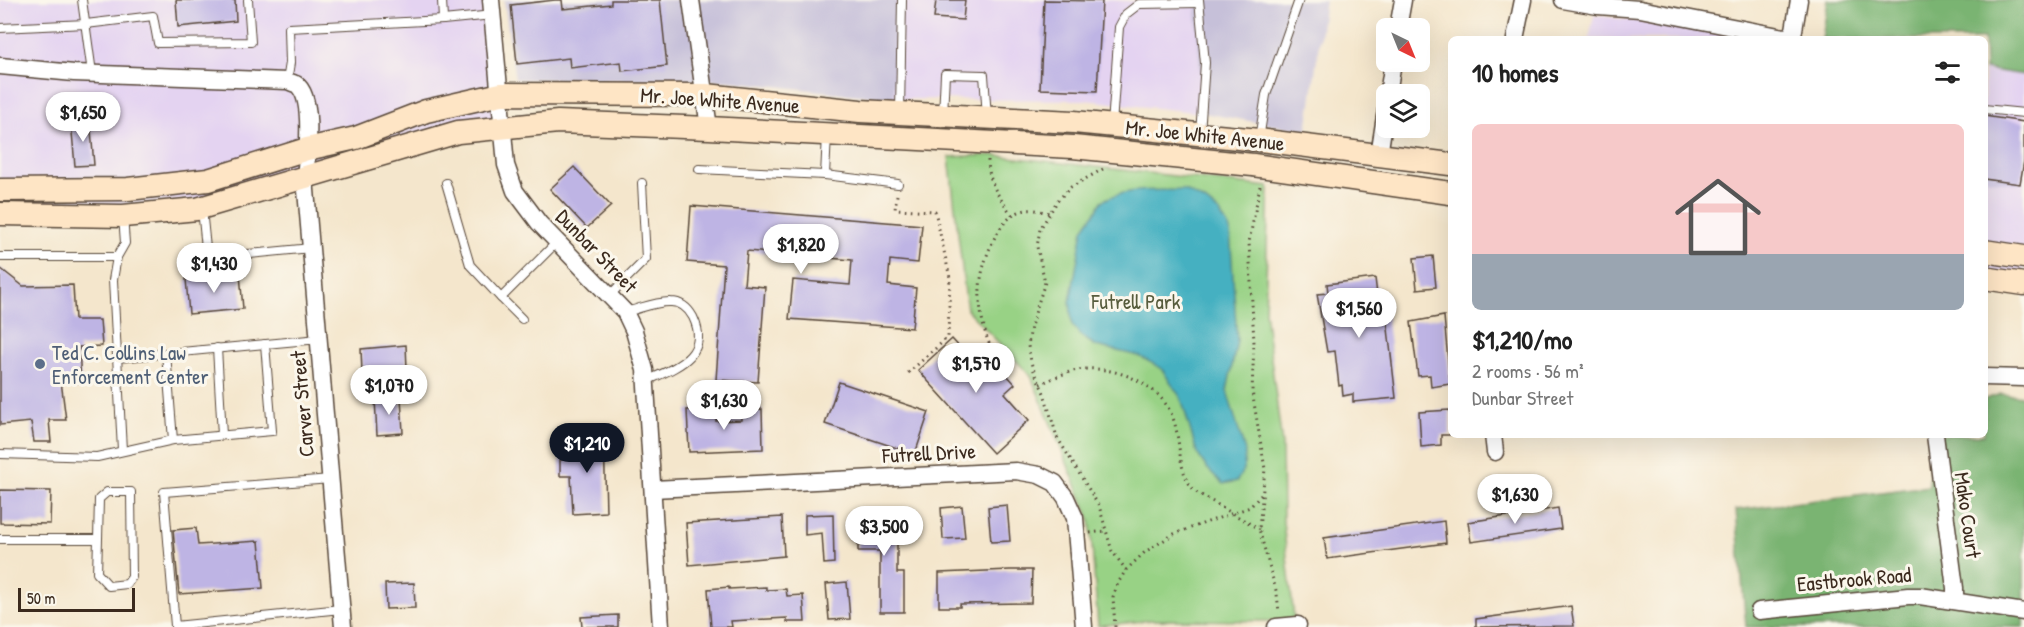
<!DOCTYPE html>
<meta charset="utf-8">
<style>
:root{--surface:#fff;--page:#f2f2f2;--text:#222;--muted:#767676;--accent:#111827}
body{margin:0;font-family:"Patrick Hand",sans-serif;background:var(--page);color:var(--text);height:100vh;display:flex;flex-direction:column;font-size:22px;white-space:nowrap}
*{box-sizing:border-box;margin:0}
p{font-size:20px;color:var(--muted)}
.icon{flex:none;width:33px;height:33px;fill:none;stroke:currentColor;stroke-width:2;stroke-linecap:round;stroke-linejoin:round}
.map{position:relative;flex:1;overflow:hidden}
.details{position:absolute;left:1448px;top:36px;width:540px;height:402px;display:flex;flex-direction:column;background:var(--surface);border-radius:9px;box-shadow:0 6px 24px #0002}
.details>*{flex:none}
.needle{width:39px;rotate:137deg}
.controls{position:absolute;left:1376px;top:18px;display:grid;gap:12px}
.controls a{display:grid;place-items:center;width:54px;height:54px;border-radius:9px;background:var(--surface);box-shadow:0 6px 24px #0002;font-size:30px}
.scale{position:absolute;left:18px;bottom:15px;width:117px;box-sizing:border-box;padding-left:6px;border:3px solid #3b2a1e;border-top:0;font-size:16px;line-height:21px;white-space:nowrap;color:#3b2a1e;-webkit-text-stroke:4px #fbf7ec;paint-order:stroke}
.price{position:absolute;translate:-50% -51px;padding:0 14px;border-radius:21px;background:#fff;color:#222;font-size:20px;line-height:39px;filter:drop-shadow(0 2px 3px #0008)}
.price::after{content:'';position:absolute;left:50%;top:36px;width:18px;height:14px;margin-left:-9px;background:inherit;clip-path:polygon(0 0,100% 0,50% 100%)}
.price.on{background:var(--accent);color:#fff}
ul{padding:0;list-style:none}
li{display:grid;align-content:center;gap:12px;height:318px;padding:0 24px}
li span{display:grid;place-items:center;height:186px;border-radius:9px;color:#555}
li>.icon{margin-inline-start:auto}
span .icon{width:108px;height:108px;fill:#fffc;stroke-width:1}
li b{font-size:26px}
h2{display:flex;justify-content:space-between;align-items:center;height:72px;padding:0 24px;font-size:26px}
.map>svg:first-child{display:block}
.built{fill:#e4d3f1}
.industrial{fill:#c6c0d9}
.green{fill:#98d285;stroke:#6a7e52;stroke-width:1.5}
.forest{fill:#7ab472;stroke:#5a6f48;stroke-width:1.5}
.water{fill:#44b0c1;stroke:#406d70;stroke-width:1.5}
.building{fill:#beb4e4}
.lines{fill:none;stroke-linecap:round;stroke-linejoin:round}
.service-casing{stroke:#574638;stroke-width:10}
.minor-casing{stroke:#574638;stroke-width:19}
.secondary-casing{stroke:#574638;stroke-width:25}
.path{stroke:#574638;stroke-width:3;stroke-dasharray:1.5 4.5;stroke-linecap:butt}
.service{stroke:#fff;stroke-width:8}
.minor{stroke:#fff;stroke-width:16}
.secondary{stroke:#fee5c5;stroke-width:22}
.service-dot{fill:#5c6f8a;stroke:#fbf7ec;stroke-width:2}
.labels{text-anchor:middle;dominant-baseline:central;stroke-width:6;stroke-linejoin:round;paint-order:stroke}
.street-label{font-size:21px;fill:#3b2a1e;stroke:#fbf7ec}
.park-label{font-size:21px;fill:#575c3d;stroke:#fbf7ec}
.service-label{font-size:21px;fill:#4e5e75;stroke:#fbf7ec;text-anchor:start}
</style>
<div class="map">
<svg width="2024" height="627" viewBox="0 0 2024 627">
<rect width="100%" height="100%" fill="#fbf7ec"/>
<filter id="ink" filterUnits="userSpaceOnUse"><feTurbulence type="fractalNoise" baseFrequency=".0167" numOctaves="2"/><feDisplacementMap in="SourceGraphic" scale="12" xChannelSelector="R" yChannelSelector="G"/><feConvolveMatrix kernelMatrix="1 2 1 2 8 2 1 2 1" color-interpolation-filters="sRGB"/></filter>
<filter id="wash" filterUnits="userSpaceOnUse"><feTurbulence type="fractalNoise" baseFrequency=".008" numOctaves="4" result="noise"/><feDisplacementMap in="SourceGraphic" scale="24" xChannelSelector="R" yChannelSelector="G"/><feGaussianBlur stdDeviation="1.35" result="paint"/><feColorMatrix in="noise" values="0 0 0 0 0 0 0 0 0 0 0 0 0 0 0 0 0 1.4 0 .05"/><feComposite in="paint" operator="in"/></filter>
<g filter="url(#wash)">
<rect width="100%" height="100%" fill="#f4e6cc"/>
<!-- built -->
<g class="built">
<path d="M0,0H492L501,127L242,197L0,214Z"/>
<path d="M897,0H1110L1196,4L1203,113L1084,100L894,99Z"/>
<path d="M1594,15L1770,39H1589Z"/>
<path d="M1984,69L2024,75V284L1985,278Z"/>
</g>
<!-- industrial -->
<g class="industrial">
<path d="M504,0H897L894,99L729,81L515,79Z"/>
<path d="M1195,0H1325L1307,131L1203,113Z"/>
</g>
<!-- green -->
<path class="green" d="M992,155L1269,187L1265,311L1282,444L1283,522L1294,618L1276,621L1153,620L1098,626L1090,519L1031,376L967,310L949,157Z"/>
<!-- forest -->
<g class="forest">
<path d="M1828,0H2024V75L1985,69L1984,39H1822Z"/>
<path d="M2001,394L2024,396V627H1746L1736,510L1929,486L1930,460L1939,435H1984L1985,399Z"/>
</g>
<!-- water -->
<path class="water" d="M1184,190L1205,201L1220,213L1230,230L1237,341L1227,391L1245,451L1244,468L1237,481L1223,484L1206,467L1197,453L1181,398L1161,368L1139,356L1096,346L1082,337L1072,325L1070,302L1083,230C1089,219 1097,212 1102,201C1126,187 1156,191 1184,190Z"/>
<g id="blocks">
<!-- building -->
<g class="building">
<path d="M176,0H235L236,21L178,27Z"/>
<path d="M555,0H562L563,9L611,4V0H660L667,66L622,71L621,62L570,68L569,58L517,64L511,5Z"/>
<path d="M936,0H965L963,20L934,18Z"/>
<path d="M1044,0L1102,1L1097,91L1040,89Z"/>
<path d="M1984,116L2024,122V161L2020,184L1984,179Z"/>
<path d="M90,119L94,165L75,166L71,121Z"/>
<path d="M574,167L611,206L587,228L550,189Z"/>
<path d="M691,206L922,225L918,263L890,260L888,285L916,288L912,328L789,319L793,280L850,285L852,260L747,251L744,285L765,287L758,382L716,380L724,265L687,262Z"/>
<path d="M1433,256L1436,287L1417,289L1414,258Z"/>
<path d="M0,268L23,286L73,285L75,320H100L102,346L79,347L81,383L61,381L66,420H49L51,442H34L31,422L0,425Z"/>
<path d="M240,274L243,309L189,314L186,279Z"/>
<path d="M1375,278L1377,295L1384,294L1396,398L1353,402V394L1343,396L1342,385L1339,386L1335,351L1327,352L1317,294L1328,293L1327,284Z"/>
<path d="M1444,316L1450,384L1431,387L1430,375L1418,376L1411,322Z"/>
<path d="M952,339L977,366L989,355L1015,384L1005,393L1029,420L993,453L918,370Z"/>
<path d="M406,345L407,369L362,373L361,349Z"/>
<path d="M839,382L929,412L915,454L825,424Z"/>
<path d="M401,397L403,433L377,435L375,399Z"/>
<path d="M716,409V421L741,420V410L762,409L763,449L689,452L687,410Z"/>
<path d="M1450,410V435H1441V445L1421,447L1419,412Z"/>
<path d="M604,435L606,512L573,514L571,476H560V460L574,459L573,436Z"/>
<path d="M0,490L51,491L50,524L0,523Z"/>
<path d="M1007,505L1010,541L991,542L988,507Z"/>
<path d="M962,506L965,538L943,539L941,508Z"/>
<path d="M1558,508L1561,529L1471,542L1468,522Z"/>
<path d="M897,513V573H904V612H880V551H858V514Z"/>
<path d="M833,514L834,563L824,564L822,533L805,535V515Z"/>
<path d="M782,517L784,556L689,565L686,523Z"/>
<path d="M1444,521L1446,543L1327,559L1324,538Z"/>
<path d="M196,528L198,545L259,541L263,588L179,594L173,530Z"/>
<path d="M1010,570H1032L1031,603L960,604V607H939V573Z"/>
<path d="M847,582L850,619L829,620L826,584Z"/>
<path d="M414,583L415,608L386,609L385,584Z"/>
<path d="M729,587V589L766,587V590L786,589L787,596L803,595L805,622H787V618L731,621L732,627H711L708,589Z"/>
<path d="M1571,606L1574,626L1476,627V619Z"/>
<path d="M618,615V627H582L581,617Z"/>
</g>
</g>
</g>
<g filter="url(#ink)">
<use href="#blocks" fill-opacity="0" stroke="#574638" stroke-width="1.5"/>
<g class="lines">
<defs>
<g id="service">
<path d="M82,0L92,73"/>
<path d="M442,0L443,20"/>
<path d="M1199,0L1205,63L1200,134"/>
<path d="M0,28L86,24L153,16L158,43L251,42L248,0"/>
<path d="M287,81L290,63L289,28L443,20L493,15"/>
<path d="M1984,109L2024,113"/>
<path d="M900,112L902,0"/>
<path d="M943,115L945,74L984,75L987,117"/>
<path d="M1112,125L1119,27L1126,14L1139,4L1199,3"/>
<path d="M1259,139L1266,95L1299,0"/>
<path d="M699,169L825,175L827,135"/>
<path d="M825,175L898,184"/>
<path d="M446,183L470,265L501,298"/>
<path d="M202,209L207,258L311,248"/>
<path d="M0,257H117"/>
<path d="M610,295L646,259L642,183"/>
<path d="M625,312C639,309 657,301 671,302C681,302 688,308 693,317C712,356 674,368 646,381"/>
<path d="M522,319L501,298L557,242"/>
<path d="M217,348L222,435"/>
<path d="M166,353L173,440"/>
<path d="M118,358L319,339"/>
<path d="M122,450L113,280L117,257L125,243L123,216"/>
<path d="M0,454L97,457L173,440L272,431L265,344"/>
<path d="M331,479L164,492L175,626L341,609"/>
<path d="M0,539H98L99,499L107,492H131L132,577L127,584L109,586L97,573L98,539"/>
</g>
<g id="minor">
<path d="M491,0L506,165L515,191L539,223L625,312L634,331L645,370L661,627"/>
<path d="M691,0L709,128"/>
<path d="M1563,0L1598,6L1640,9L1784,37L1790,36L1794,30L1799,0"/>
<path d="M1398,28L1403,0"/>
<path d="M1515,39L1523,0"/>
<path d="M0,66L74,73L287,81C288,81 295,84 296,84C315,97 307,157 305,178L343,627"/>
<path d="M1388,94L1393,62"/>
<path d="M1379,155L1386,110"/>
<path d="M1984,377L2024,378"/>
<path d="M1493,435L1495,452"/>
<path d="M1935,435L1955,588V601"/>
<path d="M653,489L1016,471L1039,475L1055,483L1066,498L1075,518L1084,627"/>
<path d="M1759,611L1908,596H1920L2024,612"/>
<path d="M1276,627L1298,625"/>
</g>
<g id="secondary">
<path d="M0,190L128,189L208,180L307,149L356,138L426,111L501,94L706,95L860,111L1074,122L1259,140L1450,164"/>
<path d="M0,214L123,216L197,209L458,132L558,122L709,128L1073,147L1253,165L1450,193"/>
<path d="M1984,251L2024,257"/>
<path d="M1984,278L2024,284"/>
</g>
</defs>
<!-- service casing -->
<use href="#service" class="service-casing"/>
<!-- minor casing -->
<use href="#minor" class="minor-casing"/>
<!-- secondary casing -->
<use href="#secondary" class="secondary-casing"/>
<!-- path -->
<g class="path">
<path d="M988,160C989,185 998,195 1012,215"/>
<path d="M1103,169L1071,187L1058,200L1040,229L1037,247L1045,282L1031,326L1028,346L1032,366L1044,393L1057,437L1099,506L1112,551L1126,570"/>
<path d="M1260,186L1249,242L1254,343L1252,391L1265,469L1259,529L1277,594L1279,612"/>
<path d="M897,195L895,209L935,211L950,278L948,337L906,375"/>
<path d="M1011,372C1002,362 991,351 987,338C982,323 979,304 980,288C981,265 997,217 1022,211C1031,208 1040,211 1049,213"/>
<path d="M1040,384C1054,378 1069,370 1085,369C1118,367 1161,384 1173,418C1182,443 1176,472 1196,492L1259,529"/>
<path d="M1090,533L1106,531"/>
<path d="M1115,627L1113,597L1118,583L1126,570L1145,552L1174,534L1250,507L1262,494"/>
</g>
<!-- service -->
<use href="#service" class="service"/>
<!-- minor -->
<use href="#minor" class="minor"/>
<!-- secondary -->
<use href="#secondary" class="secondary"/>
</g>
</g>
<!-- markers -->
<circle class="service-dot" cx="40" cy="364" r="6"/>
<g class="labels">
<!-- street labels -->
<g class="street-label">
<text transform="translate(720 100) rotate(4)">Mr. Joe White Avenue</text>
<text transform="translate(1205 135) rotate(6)">Mr. Joe White Avenue</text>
<text transform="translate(597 251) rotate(46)">Dunbar Street</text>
<text transform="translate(302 404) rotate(-95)">Carver Street</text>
<text transform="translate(929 453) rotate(-3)">Futrell Drive</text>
<text transform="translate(1968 515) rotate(82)">Mako Court</text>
<text transform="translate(1854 579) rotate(-5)">Eastbrook Road</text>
</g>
<!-- park labels -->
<g class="park-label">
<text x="1136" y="301">Futrell Park</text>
</g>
<!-- service labels -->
<g class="service-label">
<text x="52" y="352">Ted C. Collins Law<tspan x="52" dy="24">Enforcement Center</tspan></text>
</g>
</g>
</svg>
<div class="controls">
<a><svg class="needle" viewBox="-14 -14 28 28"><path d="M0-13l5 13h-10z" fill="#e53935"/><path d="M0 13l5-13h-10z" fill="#767676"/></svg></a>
<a><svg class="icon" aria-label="layers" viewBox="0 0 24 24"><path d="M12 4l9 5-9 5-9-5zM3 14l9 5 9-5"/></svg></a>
</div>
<div class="scale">50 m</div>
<b class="price" style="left:83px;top:143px">$1,650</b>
<b class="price" style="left:801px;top:275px">$1,820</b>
<b class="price" style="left:214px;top:294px">$1,430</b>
<b class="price" style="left:1359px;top:339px">$1,560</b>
<b class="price" style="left:976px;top:394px">$1,570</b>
<b class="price" style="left:389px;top:416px">$1,070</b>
<b class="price" style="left:724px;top:431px">$1,630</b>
<b class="price on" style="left:587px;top:474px">$1,210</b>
<b class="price" style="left:1515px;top:525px">$1,630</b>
<b class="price" style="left:884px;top:557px">$3,500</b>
<section class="details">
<h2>10 homes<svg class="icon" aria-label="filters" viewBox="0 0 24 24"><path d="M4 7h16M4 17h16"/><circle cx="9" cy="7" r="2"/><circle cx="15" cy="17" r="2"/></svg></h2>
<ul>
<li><span style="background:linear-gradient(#f6c9c9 70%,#9aa5b1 0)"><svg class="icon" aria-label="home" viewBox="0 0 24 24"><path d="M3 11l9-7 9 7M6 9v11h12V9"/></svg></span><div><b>$1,210/mo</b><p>2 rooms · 56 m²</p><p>Dunbar Street</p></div></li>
</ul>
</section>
</div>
